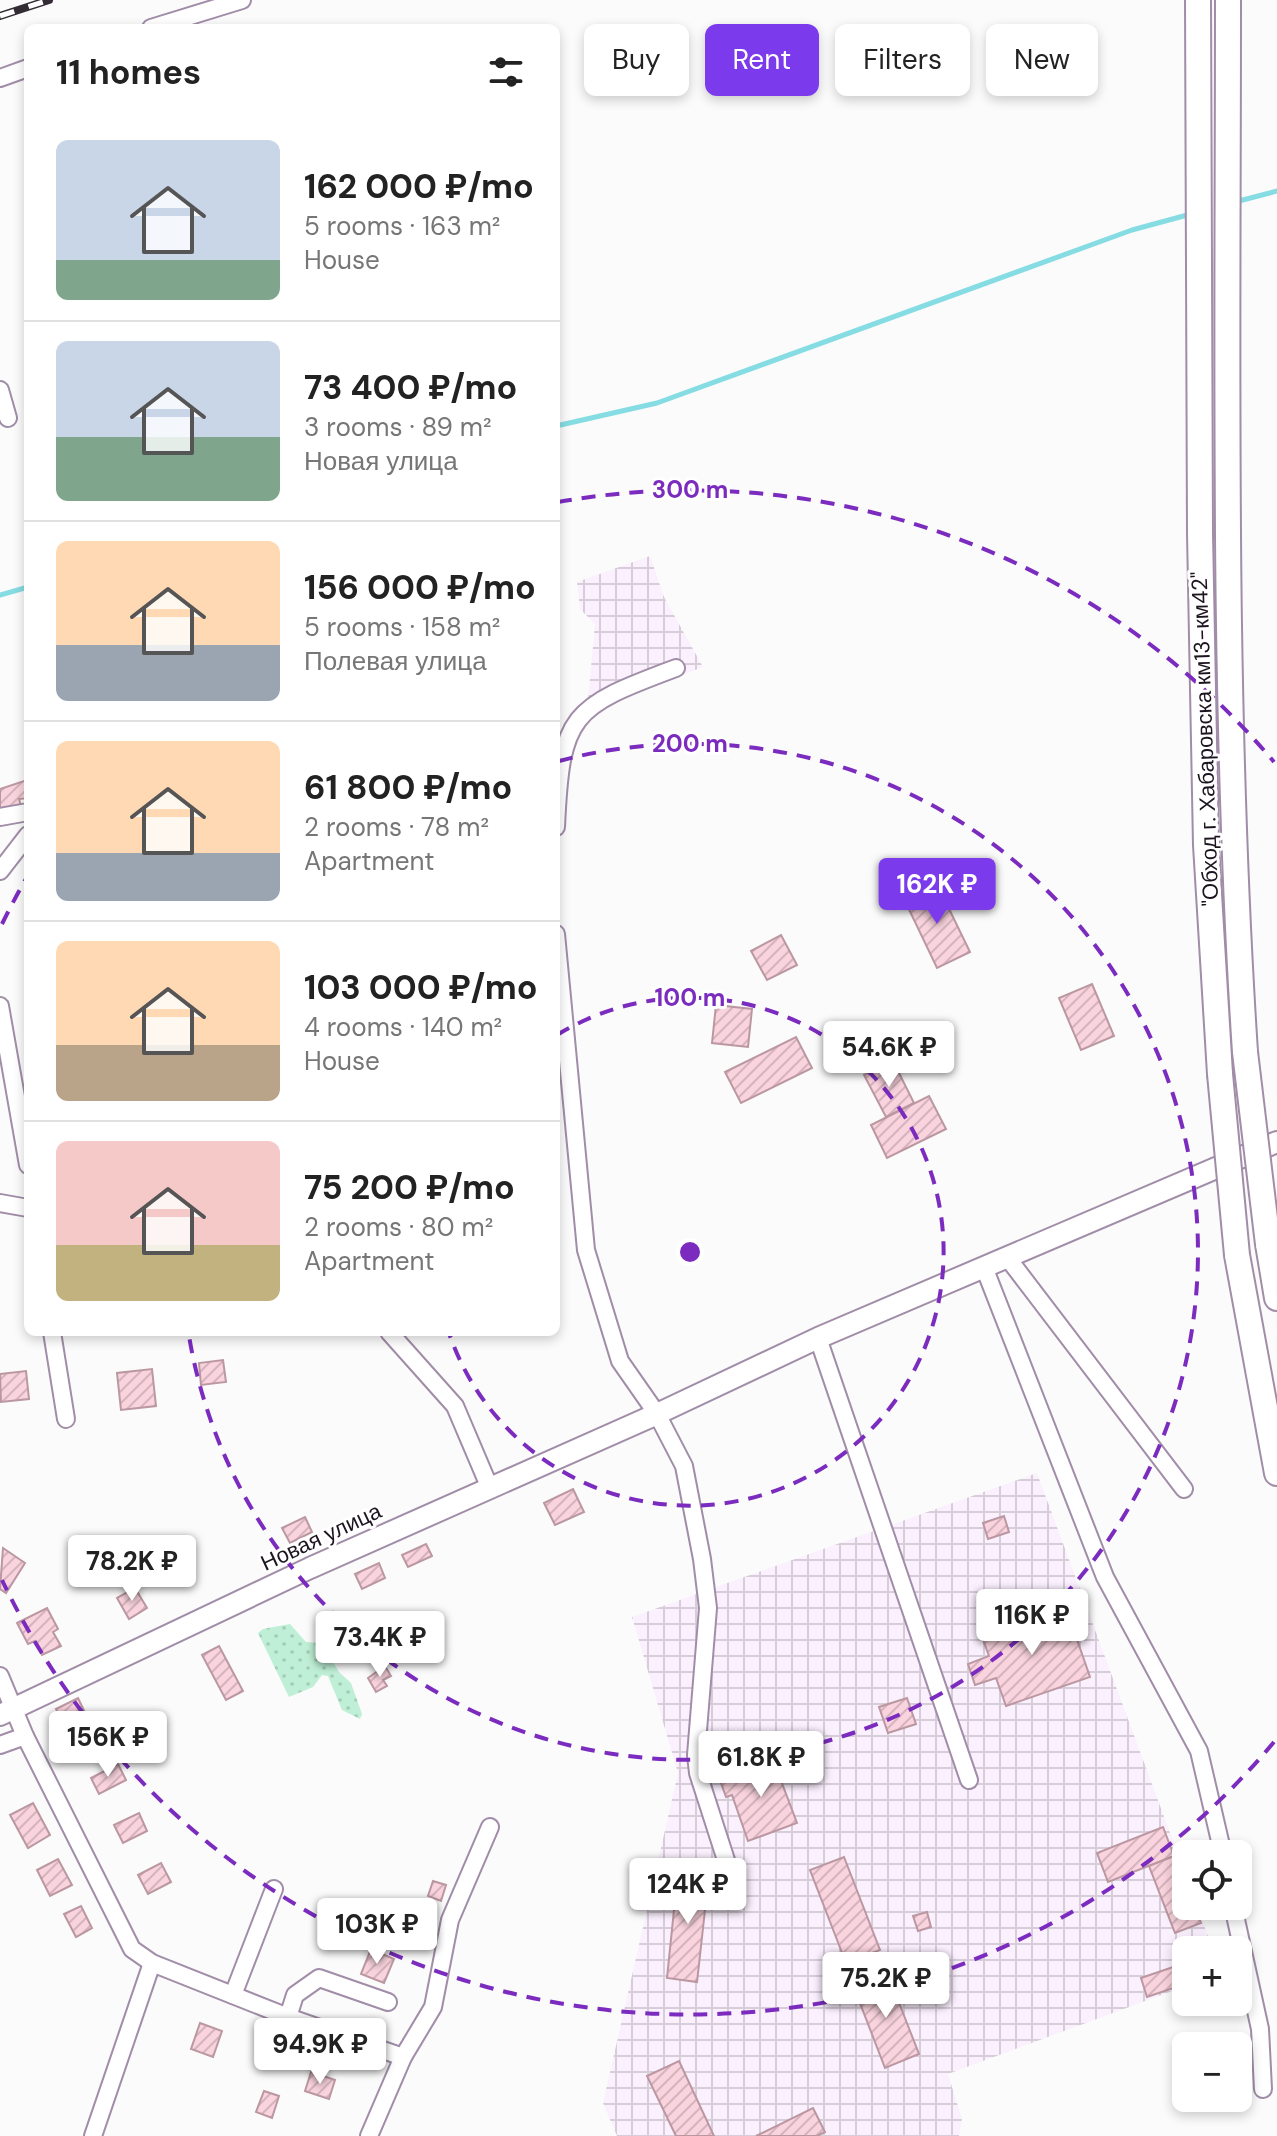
<!DOCTYPE html>
<meta charset="utf-8">
<style>
:root{--surface:#fff;--page:#f2f2f2;--text:#222;--muted:#767676;--line:#e0e0e0;--accent:#7c3aed}
body{margin:0;font-family:"DM Sans",sans-serif;background:var(--page);color:var(--text);height:100vh;display:flex;flex-direction:column;font-size:30px;white-space:nowrap}
*{box-sizing:border-box;margin:0}
p{font-size:26px;color:var(--muted)}
.icon{flex:none;width:44px;height:44px;fill:none;stroke:currentColor;stroke-width:2;stroke-linecap:round;stroke-linejoin:round}
.map{position:relative;flex:1;overflow:hidden}
.panel{position:absolute;left:24px;top:24px;width:536px;height:1312px;display:flex;flex-direction:column;background:var(--surface);border-radius:12px;box-shadow:0 4px 12px #0003}
.panel>*{flex:none}
.hud{position:absolute;left:584px;top:24px;width:572px;height:72px;display:flex;gap:16px}
.fabs{position:absolute;left:1172px;top:1840px;display:grid;gap:16px}
.fabs a{display:grid;place-items:center;width:80px;height:80px;border-radius:12px;background:var(--surface);box-shadow:0 4px 12px #0003;font-size:40px}
.price{position:absolute;translate:-50% -68px;padding:0 18px;border-radius:8px;background:#fff;color:#222;font-size:26px;line-height:52px;filter:drop-shadow(0 2px 4px #0008)}
.price::after{content:'';position:absolute;left:50%;top:48px;width:24px;height:18px;margin-left:-12px;background:inherit;clip-path:polygon(0 0,100% 0,50% 100%)}
.price.selected{background:var(--accent);color:#fff}
ul{padding:0;list-style:none}
li{display:flex;align-items:center;gap:24px;height:200px;padding:0 32px}
li+li{border-top:2px solid var(--line)}
li span{display:grid;place-items:center;flex:none;width:224px;height:160px;border-radius:12px;color:#555}
li>.icon{margin-inline-start:auto}
span .icon{width:96px;height:96px;fill:#fffc;stroke-width:1}
li b{font-size:34px}
h2{display:flex;justify-content:space-between;align-items:center;height:96px;padding:0 32px;font-size:34px}
.tag{padding:0 28px;border-radius:12px;background:var(--surface);box-shadow:0 4px 12px #0003;font-size:28px;line-height:72px}
.tag.selected{background:var(--accent);color:#fff}
.map>svg:first-child{display:block}
.industrial{fill:url(#industrial-grid)}
.grass{fill:url(#grass-dots)}
.lines{fill:none;stroke-linecap:round;stroke-linejoin:round}
.stream{stroke:#86dce3;stroke-width:5}
.building{fill:url(#building-hatch);stroke:#bb97a1;stroke-width:2}
.minor-casing{stroke:#a18da8;stroke-width:20}
.major-casing{stroke:#a18da8;stroke-width:24}
.highway-casing{stroke:#a18da8;stroke-width:28}
.minor{stroke:#fff;stroke-width:16}
.major{stroke:#fff;stroke-width:20}
.highway{stroke:#fff;stroke-width:24}
.rail-casing{stroke:#332c35;stroke-width:8}
.rail{stroke:#fff;stroke-width:5;stroke-dasharray:15;stroke-linecap:butt}
.highway-bridge-casing{stroke:#a18da8;stroke-width:28;stroke-linecap:butt}
.highway-bridge{stroke:#fff;stroke-width:24}
.ring{fill:none;stroke:#7b2cbf;stroke-width:4;stroke-dasharray:14 10}
.labels{text-anchor:middle;dominant-baseline:central;stroke-width:6;stroke-linejoin:round;paint-order:stroke}
.street-label{font-size:22px;fill:#1c141e;stroke:#fff}
.centre{fill:#7b2cbf;stroke:#fff;stroke-width:4}
.ring-label{font-size:24px;text-anchor:middle;font-weight:bold;fill:#7b2cbf;stroke:#fff;stroke-width:6;stroke-linejoin:round;paint-order:stroke}
</style>
<div class="map">
<svg width="1277" height="2136" viewBox="0 0 1277 2136">
<defs>
<pattern id="industrial-grid" width="8" height="8" patternUnits="userSpaceOnUse" patternTransform="scale(2)"><rect width="8" height="8" fill="#fbf0fe"/><path d="M0 4h8M4 0v8" fill="none" stroke="#d7cdd9"/></pattern>
<pattern id="grass-dots" width="8" height="8" patternUnits="userSpaceOnUse" patternTransform="scale(2)"><rect width="8" height="8" fill="#bfefd6"/><path d="M2 2h.1M6 6h.1" fill="none" stroke="#a4ccb7" stroke-width="1.8" stroke-linecap="round"/></pattern>
<pattern id="building-hatch" width="6" height="6" patternUnits="userSpaceOnUse" patternTransform="scale(2)"><rect width="6" height="6" fill="#f9d3dd"/><path d="M-1 1l2-2M0 6l6-6M5 7l2-2" fill="none" stroke="#d5b4bd"/></pattern>
</defs>
<rect width="100%" height="100%" fill="#fbfbfb"/>
<!-- industrial -->
<g class="industrial">
<path d="M650,556L664,597L703,667L587,711L595,624L580,609L577,582Z"/>
<path d="M1037,1473L1186,1876V1906H1197L1213,1950H1186V1986L948,2074L962,2119L959,2136H617L603,2103L678,1773L632,1617Z"/>
</g>
<!-- grass -->
<path class="grass" d="M290,1624L306,1642L322,1643L339,1672L351,1683L362,1714L360,1719L342,1710L328,1676L322,1675L313,1687L289,1697L258,1633L263,1629Z"/>
<g class="lines">
<!-- stream -->
<g class="stream">
<path d="M1235,202L1277,191"/>
<path d="M556,426L657,403L1132,230L1191,214"/>
<path d="M0,595L28,587"/>
</g>
</g>
<!-- building -->
<g class="building">
<path d="M27,780L28,798L19,799L21,806L0,810V789Z"/>
<path d="M937,884L970,952L937,968L904,899Z"/>
<path d="M781,935L797,965L767,980L751,951Z"/>
<path d="M1092,984L1114,1036L1081,1050L1059,998Z"/>
<path d="M716,1005L752,1009L748,1047L712,1043Z"/>
<path d="M796,1037L812,1068L741,1103L725,1072Z"/>
<path d="M893,1061L914,1103L886,1117L864,1075Z"/>
<path d="M929,1096L946,1129L887,1158L871,1125Z"/>
<path d="M223,1360L226,1382L201,1385L199,1363Z"/>
<path d="M152,1369L156,1406L121,1410L117,1373Z"/>
<path d="M26,1371L29,1399L1,1402L0,1374Z"/>
<path d="M573,1489L584,1512L555,1525L544,1503Z"/>
<path d="M1004,1516L1009,1532L988,1539L983,1523Z"/>
<path d="M305,1517L312,1532L290,1543L282,1528Z"/>
<path d="M426,1544L432,1556L408,1567L402,1555Z"/>
<path d="M3,1548L25,1563L6,1593L0,1589Z"/>
<path d="M379,1563L385,1578L362,1589L355,1574Z"/>
<path d="M135,1588L147,1608L129,1619L117,1598Z"/>
<path d="M1065,1605L1090,1677L1006,1706L996,1678L975,1685L968,1664L989,1656L981,1634Z"/>
<path d="M47,1608L58,1629L53,1632L61,1646L42,1655L35,1641L28,1644L17,1623Z"/>
<path d="M219,1646L243,1691L226,1700L202,1655Z"/>
<path d="M385,1666L391,1676L383,1680L387,1686L376,1692L368,1678Z"/>
<path d="M78,1698L91,1725L69,1736L56,1709Z"/>
<path d="M907,1698L916,1724L888,1733L879,1707Z"/>
<path d="M69,1739L74,1748L59,1755L55,1746Z"/>
<path d="M784,1757L790,1774L780,1778L797,1823L748,1841L732,1795L726,1797L720,1780Z"/>
<path d="M118,1764L126,1780L99,1794L91,1778Z"/>
<path d="M33,1803L50,1835L28,1848L10,1815Z"/>
<path d="M139,1813L147,1831L123,1843L114,1825Z"/>
<path d="M1163,1827L1174,1856L1108,1882L1097,1853Z"/>
<path d="M1174,1856L1186,1885V1906H1194L1201,1923L1175,1933L1149,1866Z"/>
<path d="M844,1857L880,1950L846,1963L810,1870Z"/>
<path d="M58,1859L72,1885L50,1896L37,1870Z"/>
<path d="M161,1863L171,1882L148,1894L138,1875Z"/>
<path d="M678,1871L709,1874L697,1982L667,1978Z"/>
<path d="M433,1881L446,1885L441,1901L428,1896Z"/>
<path d="M81,1906L92,1928L76,1937L64,1914Z"/>
<path d="M927,1912L931,1927L918,1931L913,1916Z"/>
<path d="M371,1949L394,1959L384,1983L361,1974Z"/>
<path d="M1179,1965L1185,1984L1147,1997L1141,1978Z"/>
<path d="M887,1972L919,2054L885,2068L853,1985Z"/>
<path d="M200,2023L222,2031L213,2057L191,2049Z"/>
<path d="M679,2061L714,2136H676L647,2076Z"/>
<path d="M311,2072L335,2080L329,2099L305,2091Z"/>
<path d="M264,2091L279,2096L272,2118L256,2112Z"/>
<path d="M813,2108L825,2132L817,2136H756Z"/>
</g>
<g class="lines">
<defs>
<g id="minor">
<path d="M151,28L242,0"/>
<path d="M0,78L28,68"/>
<path d="M0,390L8,418"/>
<path d="M0,817L28,812"/>
<path d="M556,827C561,714 571,707 676,668"/>
<path d="M0,871L28,835"/>
<path d="M556,934L586,1250L620,1361L657,1414L684,1466L702,1559L708,1608L696,1755L698,1773L734,1885"/>
<path d="M0,1006L28,1165"/>
<path d="M0,1203L28,1208"/>
<path d="M1007,1257L1184,1489"/>
<path d="M984,1267L1105,1577L1199,1751L1223,1854"/>
<path d="M52,1332L66,1419"/>
<path d="M389,1332L455,1406L489,1486"/>
<path d="M818,1338L969,1780"/>
<path d="M0,1676L25,1736L132,1949L152,1963L288,2017L295,1995L319,1978L388,2002"/>
<path d="M0,1745L25,1736"/>
<path d="M1233,1906L1260,2029L1263,2089"/>
<path d="M233,1995L274,1889"/>
<path d="M288,2017L403,2057L433,2007L450,1920L490,1827"/>
<path d="M93,2136L152,1963"/>
<path d="M369,2136L403,2057"/>
</g>
<path id="major" d="M0,1715L310,1568L657,1414L818,1338L1277,1142"/>
<g id="highway">
<path d="M1198,0L1200,533L1206,845L1220,1074"/>
<path d="M1228,0C1228,350 1222,702 1245,1052"/>
<path d="M1268,1244L1277,1298"/>
<path d="M1237,1255L1277,1473"/>
</g>
</defs>
<!-- minor casing -->
<use href="#minor" class="minor-casing"/>
<!-- major casing -->
<use href="#major" class="major-casing"/>
<!-- highway casing -->
<use href="#highway" class="highway-casing"/>
<!-- minor -->
<use href="#minor" class="minor"/>
<!-- major -->
<use href="#major" class="major"/>
<!-- highway -->
<use href="#highway" class="highway"/>
<defs>
<path id="rail" d="M0,16L49,0"/>
</defs>
<!-- rail casing -->
<use href="#rail" class="rail-casing"/>
<!-- rail -->
<use href="#rail" class="rail"/>
<defs>
<g id="highway-bridge">
<path d="M1245,1052L1268,1244"/>
<path d="M1220,1074L1237,1255"/>
</g>
</defs>
<!-- highway-bridge casing -->
<use href="#highway-bridge" class="highway-bridge-casing"/>
<!-- highway-bridge -->
<use href="#highway-bridge" class="highway-bridge"/>
</g>
<!-- distance rings -->
<g class="ring">
<path d="M557 1035A254 254 0 1 1 449 1333"/>
<path d="M559 761A508 508 0 1 1 189 1336"/>
<path d="M1274 1742A762 762 0 0 1 2 1580M2 924A762 762 0 0 1 27 877M558 502A762 762 0 0 1 1274 762"/>
</g>
<g class="labels">
<!-- street labels -->
<g class="street-label">
<text transform="translate(1205 739) rotate(-92)">"Обход г. Хабаровска км13-км42"</text>
<text transform="translate(321 1537) rotate(-25)">Новая улица</text>
</g>
</g>
<circle cx="690" cy="1252" r="12" class="centre"/>
<g class="ring-label">
<text x="690" y="498">300 m</text>
<text x="690" y="752">200 m</text>
<text x="690" y="1006">100 m</text>
</g>
</svg>
<div class="fabs">
<a><svg class="icon" aria-label="locate" viewBox="0 0 24 24"><circle cx="12" cy="12" r="6"/><path d="M12 2v4M12 18v4M2 12h4M18 12h4"/></svg></a>
<a>+</a>
<a>−</a>
</div>
<b class="price selected" style="left:937px;top:926px">162K ₽</b>
<b class="price" style="left:889px;top:1089px">54.6K ₽</b>
<b class="price" style="left:132px;top:1603px">78.2K ₽</b>
<b class="price" style="left:1032px;top:1657px">116K ₽</b>
<b class="price" style="left:380px;top:1679px">73.4K ₽</b>
<b class="price" style="left:108px;top:1779px">156K ₽</b>
<b class="price" style="left:761px;top:1799px">61.8K ₽</b>
<b class="price" style="left:688px;top:1926px">124K ₽</b>
<b class="price" style="left:377px;top:1966px">103K ₽</b>
<b class="price" style="left:886px;top:2020px">75.2K ₽</b>
<b class="price" style="left:320px;top:2086px">94.9K ₽</b>
<div class="hud">
<a class="tag">Buy</a>
<a class="tag selected">Rent</a>
<a class="tag">Filters</a>
<a class="tag">New</a>
</div>
<section class="panel">
<h2>11 homes<svg class="icon" aria-label="filters" viewBox="0 0 24 24"><path d="M4 7h16M4 17h16"/><circle cx="9" cy="7" r="2"/><circle cx="15" cy="17" r="2"/></svg></h2>
<ul>
<li><span style="background:linear-gradient(#c9d6e8 75%,#7fa58c 0)"><svg class="icon" aria-label="home" viewBox="0 0 24 24"><path d="M3 11l9-7 9 7M6 9v11h12V9"/></svg></span><div><b>162 000 ₽/mo</b><p>5 rooms · 163 m²</p><p>House</p></div></li>
<li><span style="background:linear-gradient(#c9d6e8 60%,#7fa58c 0)"><svg class="icon" aria-label="home" viewBox="0 0 24 24"><path d="M3 11l9-7 9 7M6 9v11h12V9"/></svg></span><div><b>73 400 ₽/mo</b><p>3 rooms · 89 m²</p><p>Новая улица</p></div></li>
<li><span style="background:linear-gradient(#ffd9b3 65%,#9aa5b1 0)"><svg class="icon" aria-label="home" viewBox="0 0 24 24"><path d="M3 11l9-7 9 7M6 9v11h12V9"/></svg></span><div><b>156 000 ₽/mo</b><p>5 rooms · 158 m²</p><p>Полевая улица</p></div></li>
<li><span style="background:linear-gradient(#ffd9b3 70%,#9aa5b1 0)"><svg class="icon" aria-label="home" viewBox="0 0 24 24"><path d="M3 11l9-7 9 7M6 9v11h12V9"/></svg></span><div><b>61 800 ₽/mo</b><p>2 rooms · 78 m²</p><p>Apartment</p></div></li>
<li><span style="background:linear-gradient(#ffd9b3 65%,#b9a48a 0)"><svg class="icon" aria-label="home" viewBox="0 0 24 24"><path d="M3 11l9-7 9 7M6 9v11h12V9"/></svg></span><div><b>103 000 ₽/mo</b><p>4 rooms · 140 m²</p><p>House</p></div></li>
<li><span style="background:linear-gradient(#f6c9c9 65%,#c2b280 0)"><svg class="icon" aria-label="home" viewBox="0 0 24 24"><path d="M3 11l9-7 9 7M6 9v11h12V9"/></svg></span><div><b>75 200 ₽/mo</b><p>2 rooms · 80 m²</p><p>Apartment</p></div></li>
</ul>
</section>
</div>
